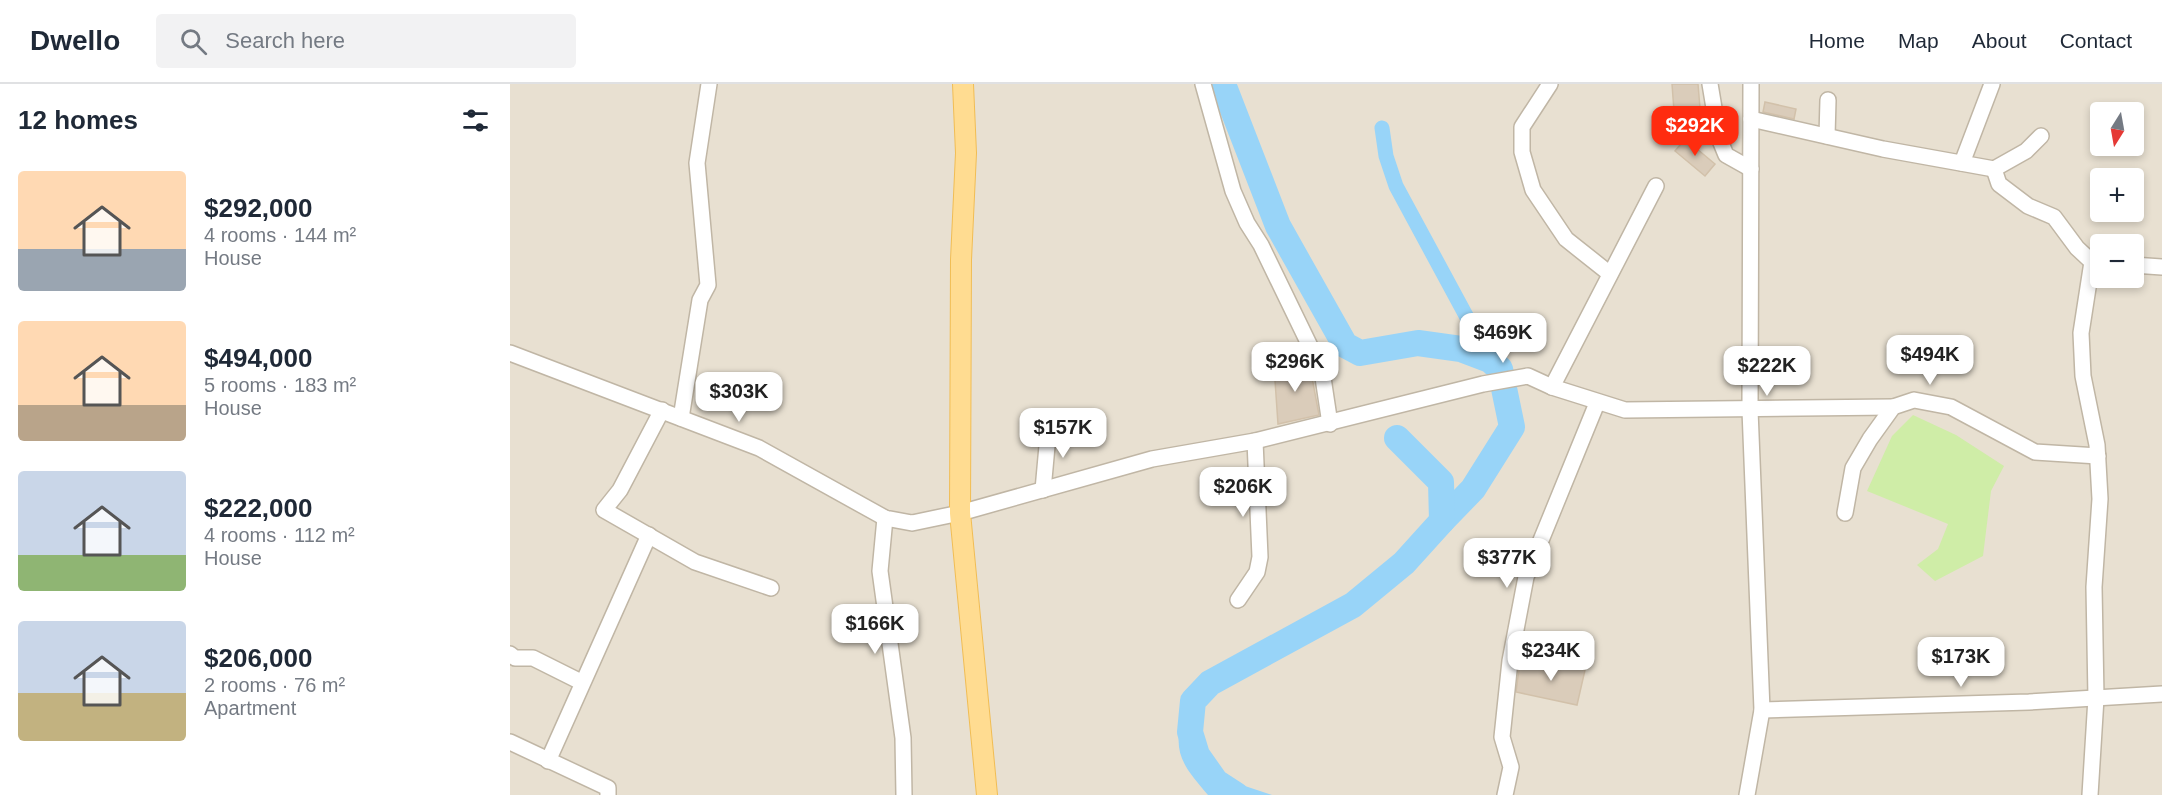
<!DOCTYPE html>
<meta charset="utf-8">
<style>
:root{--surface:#fff;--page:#f2f2f3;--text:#1f2937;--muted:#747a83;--line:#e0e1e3;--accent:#ff2c0f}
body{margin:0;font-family:Arial,sans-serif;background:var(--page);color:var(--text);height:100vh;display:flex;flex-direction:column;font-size:22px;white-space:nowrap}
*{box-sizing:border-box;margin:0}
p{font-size:20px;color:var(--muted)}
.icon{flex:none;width:33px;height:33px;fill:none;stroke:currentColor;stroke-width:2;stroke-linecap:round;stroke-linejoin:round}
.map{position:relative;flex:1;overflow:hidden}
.drawer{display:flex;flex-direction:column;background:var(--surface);width:510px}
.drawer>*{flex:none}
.needle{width:39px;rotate:191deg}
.tools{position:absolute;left:1580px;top:18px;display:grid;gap:12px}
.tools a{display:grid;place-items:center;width:54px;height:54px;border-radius:6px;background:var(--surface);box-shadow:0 3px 9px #0003;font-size:30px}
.price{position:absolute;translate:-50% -51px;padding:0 14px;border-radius:12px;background:#fff;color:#222;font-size:20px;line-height:39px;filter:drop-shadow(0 2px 3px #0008)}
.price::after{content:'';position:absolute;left:50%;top:36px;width:18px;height:14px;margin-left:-9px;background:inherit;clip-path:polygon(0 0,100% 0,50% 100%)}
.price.active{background:var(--accent);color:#fff}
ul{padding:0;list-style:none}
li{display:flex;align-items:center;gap:18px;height:150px;padding:0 18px}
li span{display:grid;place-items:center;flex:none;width:168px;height:120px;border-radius:6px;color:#555}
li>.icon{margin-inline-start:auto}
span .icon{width:72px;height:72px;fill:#fffc;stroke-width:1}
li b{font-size:26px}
h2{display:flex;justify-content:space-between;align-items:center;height:72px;padding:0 18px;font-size:26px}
header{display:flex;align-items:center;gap:36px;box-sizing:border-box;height:84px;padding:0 30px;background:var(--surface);border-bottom:2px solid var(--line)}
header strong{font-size:28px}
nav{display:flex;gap:33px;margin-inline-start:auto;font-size:21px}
.search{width:420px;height:54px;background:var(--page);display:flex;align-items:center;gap:15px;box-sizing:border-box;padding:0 21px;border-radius:6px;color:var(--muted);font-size:22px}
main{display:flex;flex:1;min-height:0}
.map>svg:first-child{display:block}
.residential{fill:#e8e0d1;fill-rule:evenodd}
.green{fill:#cfeda7}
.water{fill:#98d4f8}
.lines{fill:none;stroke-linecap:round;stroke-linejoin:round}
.canal{stroke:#98d4f8;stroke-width:15}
.river{stroke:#98d4f8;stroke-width:26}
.building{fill:#daccba;stroke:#d2c1aa;stroke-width:1.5}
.minor-casing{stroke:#c0b6a5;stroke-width:18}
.major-casing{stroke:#f1bd54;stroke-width:22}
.minor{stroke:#fff;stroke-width:15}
.major{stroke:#ffdc91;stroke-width:20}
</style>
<header>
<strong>Dwello</strong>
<div class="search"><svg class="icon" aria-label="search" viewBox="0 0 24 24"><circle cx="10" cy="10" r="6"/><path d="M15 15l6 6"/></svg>Search here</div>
<nav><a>Home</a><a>Map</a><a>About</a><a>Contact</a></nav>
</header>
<main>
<section class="drawer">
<h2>12 homes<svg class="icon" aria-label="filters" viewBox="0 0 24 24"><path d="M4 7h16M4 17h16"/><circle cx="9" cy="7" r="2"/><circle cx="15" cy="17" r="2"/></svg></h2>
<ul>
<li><span style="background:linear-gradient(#ffd9b3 65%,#9aa5b1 0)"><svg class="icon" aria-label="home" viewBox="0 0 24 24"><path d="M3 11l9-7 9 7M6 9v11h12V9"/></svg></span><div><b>$292,000</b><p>4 rooms · 144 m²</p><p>House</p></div></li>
<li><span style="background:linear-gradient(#ffd9b3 70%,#b9a48a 0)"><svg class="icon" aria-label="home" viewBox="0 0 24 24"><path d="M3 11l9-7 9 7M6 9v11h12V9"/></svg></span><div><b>$494,000</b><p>5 rooms · 183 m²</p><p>House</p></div></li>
<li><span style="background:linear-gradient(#c9d6e8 70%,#8fb573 0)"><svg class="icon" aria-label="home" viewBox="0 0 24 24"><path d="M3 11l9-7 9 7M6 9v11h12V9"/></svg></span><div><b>$222,000</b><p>4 rooms · 112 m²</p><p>House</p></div></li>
<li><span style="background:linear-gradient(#c9d6e8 60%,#c2b280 0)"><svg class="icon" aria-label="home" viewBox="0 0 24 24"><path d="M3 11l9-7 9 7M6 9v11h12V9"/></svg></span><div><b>$206,000</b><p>2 rooms · 76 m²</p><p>Apartment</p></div></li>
</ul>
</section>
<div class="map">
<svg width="1652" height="711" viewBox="0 0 1652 711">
<rect width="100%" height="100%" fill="#f4eee3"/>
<!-- residential -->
<path class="residential" d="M0,0H1652V711H0ZM1590,28H1623V62H1590ZM1590,94H1623V128H1590ZM1590,160H1623V194H1590Z"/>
<!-- green -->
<path class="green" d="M1403,331L1446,351L1494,382L1481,407L1473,472L1425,497L1407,481L1428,465L1438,440L1357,407L1382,352Z"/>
<!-- water -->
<path class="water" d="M673,633L690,644L697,677L732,701L762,711H698C675,684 661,669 673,633Z"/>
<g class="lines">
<!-- canal -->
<path class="canal" d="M872,44L876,72L886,102L980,276"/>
<!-- river -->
<g class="river">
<path d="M713,0L768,142L835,261L850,269L908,259L951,265L980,276L990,285L1002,343L963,405L932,437"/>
<path d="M726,711L706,698L687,671L680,648L683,617L700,599L843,521L894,479L932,437L931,398L887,354"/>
</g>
</g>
<!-- building -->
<g class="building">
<path d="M1162,0H1188L1190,24L1164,27Z"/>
<path d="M1255,18L1286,25L1284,35L1253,28Z"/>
<path d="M1175,55L1205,80L1195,92L1165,67Z"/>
<path d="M797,278L801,288L809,331L768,340L764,282Z"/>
<path d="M1010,578L1041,584L1042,579L1075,586L1067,621L1006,608Z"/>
</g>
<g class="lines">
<defs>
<g id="minor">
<path d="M693,0L723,107L737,139L751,161L812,287L820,340"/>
<path d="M1040,0L1012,43V68L1023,106L1056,155L1100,190"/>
<path d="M1200,0L1209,54L1216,71L1241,85"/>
<path d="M1241,35L1373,65L1484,85"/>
<path d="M1317,52L1318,16"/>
<path d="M1531,52L1516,67L1484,85L1489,100L1518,122L1544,133L1567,164L1582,178"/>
<path d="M1452,79L1482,0"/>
<path d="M1623,181L1652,183"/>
<path d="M0,269L249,364L375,434L402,439L450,429L642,375L745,357L973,300L1018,292L1042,303L1115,326L1383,323"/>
<path d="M1042,303L1146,102"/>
<path d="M152,326L110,406L94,426L185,478L261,504"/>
<path d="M171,334L190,216L198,201L187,79L199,0"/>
<path d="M533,406L539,340"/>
<path d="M1335,429L1343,384L1360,355L1383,323L1404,316L1441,323L1525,368L1588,372"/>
<path d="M375,434L370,487L393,654L394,711"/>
<path d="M728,516L747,488L750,473L745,357"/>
<path d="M0,570L5,574H23L71,598"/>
<path d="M1252,626L1519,618L1652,610"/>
<path d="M0,658L98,704V711"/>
<path d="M38,677L139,451"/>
<path d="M995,711L1001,683L992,653L1000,577L1016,493L1087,319"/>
<path d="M1237,711L1252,626L1240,326L1241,0"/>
<path d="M1580,711L1586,614L1584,503L1590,415L1587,361L1573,292L1571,249L1582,178H1590"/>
</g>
<path id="major" d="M453,0L456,69L451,176L450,429L477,711"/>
</defs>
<!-- minor casing -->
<use href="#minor" class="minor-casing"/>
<!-- major casing -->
<use href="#major" class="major-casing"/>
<!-- minor -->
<use href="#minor" class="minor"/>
<!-- major -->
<use href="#major" class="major"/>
</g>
</svg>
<div class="tools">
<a><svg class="needle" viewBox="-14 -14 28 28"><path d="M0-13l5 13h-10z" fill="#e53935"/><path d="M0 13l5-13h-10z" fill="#747a83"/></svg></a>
<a>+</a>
<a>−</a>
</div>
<b class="price active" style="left:1185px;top:73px">$292K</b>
<b class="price" style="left:993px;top:280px">$469K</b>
<b class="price" style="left:1420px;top:302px">$494K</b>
<b class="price" style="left:785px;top:309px">$296K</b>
<b class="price" style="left:1257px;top:313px">$222K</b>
<b class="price" style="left:229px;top:339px">$303K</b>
<b class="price" style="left:553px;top:375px">$157K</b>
<b class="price" style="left:733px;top:434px">$206K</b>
<b class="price" style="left:997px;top:505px">$377K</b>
<b class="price" style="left:365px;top:571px">$166K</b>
<b class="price" style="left:1041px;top:598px">$234K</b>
<b class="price" style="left:1451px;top:604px">$173K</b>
</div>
</main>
